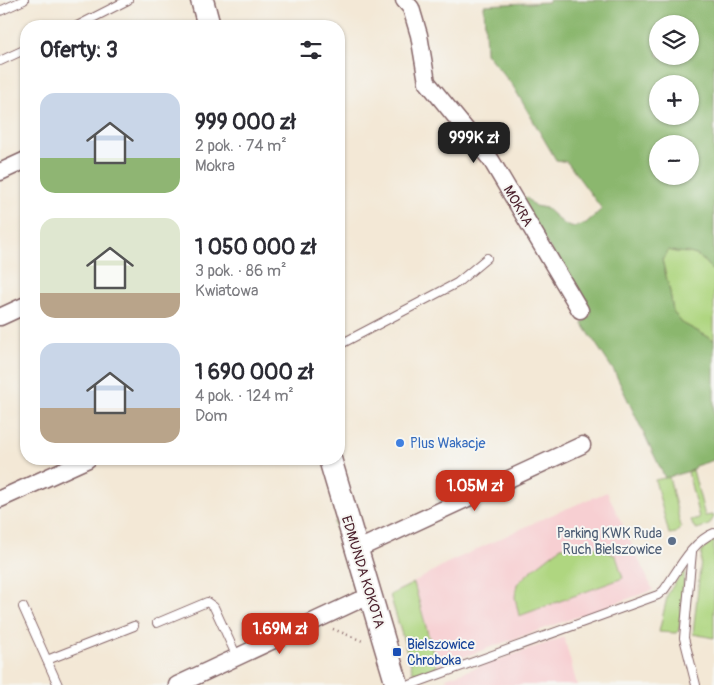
<!DOCTYPE html>
<html lang="pl">
<meta charset="utf-8">
<style>
:root{--surface:#fff;--page:#f7f7f7;--text:#2b2b33;--muted:#7c7c81;--accent:#c8321e}
body{margin:0;font-family:Pangolin,sans-serif;background:var(--page);color:var(--text);height:100vh;display:flex;flex-direction:column;font-size:19px;white-space:nowrap}
*{box-sizing:border-box;margin:0}
p{font-size:16px;color:var(--muted)}
.icon{flex:none;width:28px;height:28px;fill:none;stroke:currentColor;stroke-width:2;stroke-linecap:round;stroke-linejoin:round}
.map{position:relative;flex:1;overflow:hidden}
.details{position:absolute;left:20px;top:20px;width:325px;height:445px;display:flex;flex-direction:column;background:var(--surface);border-radius:20px;box-shadow:0 1px 4px #0004}
.details>*{flex:none}
.controls{position:absolute;left:649px;top:15px;display:grid;gap:10px}
.controls a{display:grid;place-items:center;width:50px;height:50px;border-radius:50%;background:var(--surface);box-shadow:0 1px 4px #0004;font-size:25px}
.price{position:absolute;translate:-50% -42px;padding:0 11px;border-radius:10px;background:var(--accent);color:#fff;font-size:16px;line-height:32px;filter:drop-shadow(0 1px 2px #0008)}
.price::after{content:'';position:absolute;left:50%;top:30px;width:15px;height:11px;margin-left:-8px;background:inherit;clip-path:polygon(0 0,100% 0,50% 100%)}
.price.active{background:#222;color:#fff}
ul{padding:0;list-style:none}
li{display:flex;align-items:center;gap:15px;height:125px;padding:0 20px}
li span{display:grid;place-items:center;flex:none;width:140px;height:100px;border-radius:15px;color:#555}
li>.icon{margin-inline-start:auto}
span .icon{width:60px;height:60px;fill:#fffc;stroke-width:1}
li b{font-size:21px}
h2{display:flex;justify-content:space-between;align-items:center;height:60px;padding:0 20px;font-size:21px}
.map>svg:first-child{display:block}
.built{fill:#f7cfd2}
.green{fill:#afd680;stroke:#7c7a56}
.forest{fill:#8bb76e;stroke:#6a6b4c;fill-rule:evenodd}
.lines{fill:none;stroke-linecap:round;stroke-linejoin:round}
.lane-casing{stroke:#856567;stroke-width:10}
.street-casing{stroke:#856567;stroke-width:19}
.secondary-casing{stroke:#856567;stroke-width:25}
.path{stroke:#856567;stroke-width:2.5;stroke-dasharray:1 4;stroke-linecap:butt}
.lane{stroke:#fff;stroke-width:8}
.street{stroke:#fff;stroke-width:16}
.secondary{stroke:#fff;stroke-width:22}
.shop-dot{fill:#3f7fe0;stroke:#f6f6f2;stroke-width:2}
.service-dot{fill:#5c6f8a;stroke:#f6f6f2;stroke-width:2}
.transit-dot{fill:#1a4fb4;stroke:#f6f6f2;stroke-width:2}
.labels{text-anchor:middle;dominant-baseline:central;stroke-width:4;stroke-linejoin:round;paint-order:stroke}
.street-label{font-size:14px;fill:#4a1f2b;stroke:#f6f6f2}
.shop-label{font-size:14px;fill:#366cbe;stroke:#f6f6f2;text-anchor:start}
.service-label{font-size:14px;fill:#4e5e75;stroke:#f6f6f2;text-anchor:end}
.transit-label{font-size:14px;fill:#164399;stroke:#f6f6f2;text-anchor:start}
</style>
<div class="map">
<svg width="714" height="685" viewBox="0 0 714 685">
<rect width="100%" height="100%" fill="#f6f6f2"/>
<filter id="ink" filterUnits="userSpaceOnUse"><feTurbulence type="fractalNoise" baseFrequency=".02" numOctaves="2"/><feDisplacementMap in="SourceGraphic" scale="10" xChannelSelector="R" yChannelSelector="G"/><feConvolveMatrix kernelMatrix="1 2 1 2 8 2 1 2 1" color-interpolation-filters="sRGB"/></filter>
<filter id="wash" filterUnits="userSpaceOnUse"><feTurbulence type="fractalNoise" baseFrequency=".0096" numOctaves="4" result="noise"/><feDisplacementMap in="SourceGraphic" scale="20" xChannelSelector="R" yChannelSelector="G"/><feGaussianBlur stdDeviation="1.12" result="paint"/><feColorMatrix in="noise" values="0 0 0 0 0 0 0 0 0 0 0 0 0 0 0 0 0 1.4 0 .05"/><feComposite in="paint" operator="in"/></filter>
<g filter="url(#wash)">
<rect width="100%" height="100%" fill="#f3e8d6"/>
<!-- built -->
<g class="built">
<path d="M607,492L653,590L421,672H413L390,595L401,588L403,589L445,564L551,515Z"/>
<path d="M564,637L577,685H448L446,678Z"/>
</g>
<!-- green -->
<g class="green">
<path d="M669,250C678,254 687,251 696,255C703,257 708,267 714,272V340L682,323L673,312L670,292L662,260Z"/>
<path d="M693,470L705,516L713,515L714,517L709,525L697,529L693,526L691,520L699,518L688,472Z"/>
<path d="M669,477L681,527L676,533L669,534L655,480Z"/>
<path d="M337,521L355,585L354,590L334,522Z"/>
<path d="M711,541H714V638L693,634L702,551Z"/>
<path d="M592,545L616,556L623,578L519,616L515,597L517,584L532,570L561,547Z"/>
<path d="M685,569L679,630L676,633L659,632L668,593Z"/>
<path d="M414,583L437,667L421,672H413L390,595Z"/>
</g>
<!-- forest -->
<path class="forest" d="M549,0H714V272C708,267 703,258 696,255C687,251 678,254 669,250L662,260L670,292L673,312L682,323L714,340V460L695,466L693,470L665,478L614,371L582,323L592,314L587,309L518,196L527,198L535,206L546,208L564,224L575,227L586,223L602,209L567,162L556,160L513,86L486,53L484,5L549,2ZM658,24H690V56H658ZM658,84H690V116H658ZM658,144H690V176H658Z"/>
</g>
<g filter="url(#ink)">
<g class="lines">
<defs>
<g id="lane">
<path d="M0,11L24,0"/>
<path d="M77,26L128,0"/>
<path d="M0,61L26,49"/>
<path d="M339,345L457,283L487,258"/>
<path d="M692,552L684,638L696,685"/>
<path d="M23,607L58,685"/>
<path d="M157,623L207,602L214,607L237,657"/>
<path d="M47,660L134,626"/>
<path d="M410,685L658,595L664,590C677,572 692,541 714,533"/>
</g>
<g id="street">
<path d="M404,0L411,8L419,35L427,82L491,160L580,310"/>
<path d="M0,172L26,160"/>
<path d="M0,317L26,305"/>
<path d="M0,499L88,459"/>
<path d="M356,550L582,445"/>
<path d="M177,685L355,602L371,597"/>
</g>
<g id="secondary">
<path d="M202,0L209,26"/>
<path d="M330,459L397,685"/>
</g>
</defs>
<!-- lane casing -->
<use href="#lane" class="lane-casing"/>
<!-- street casing -->
<use href="#street" class="street-casing"/>
<!-- secondary casing -->
<use href="#secondary" class="secondary-casing"/>
<!-- path -->
<g class="path">
<path d="M339,435L341,443"/>
<path d="M333,629L365,642"/>
</g>
<!-- lane -->
<use href="#lane" class="lane"/>
<!-- street -->
<use href="#street" class="street"/>
<!-- secondary -->
<use href="#secondary" class="secondary"/>
</g>
</g>
<!-- markers -->
<circle class="shop-dot" cx="400" cy="443" r="5"/>
<circle class="service-dot" cx="672" cy="541" r="5"/>
<rect class="transit-dot" x="392" y="647" width="10" height="10" rx="2.5"/>
<g class="labels">
<!-- street labels -->
<g class="street-label">
<text transform="translate(518 206) rotate(60)">MOKRA</text>
<text transform="translate(363 572) rotate(73)">EDMUNDA KOKOTA</text>
</g>
<!-- shop labels -->
<g class="shop-label">
<text x="410" y="443">Plus Wakacje</text>
</g>
<!-- service labels -->
<g class="service-label">
<text x="662" y="533">Parking KWK Ruda<tspan x="662" dy="16">Ruch Bielszowice</tspan></text>
</g>
<!-- transit labels -->
<g class="transit-label">
<text x="407" y="644">Bielszowice<tspan x="407" dy="16">Chroboka</tspan></text>
</g>
</g>
</svg>
<div class="controls">
<a><svg class="icon" aria-label="layers" viewBox="0 0 24 24"><path d="M12 4l9 5-9 5-9-5zM3 14l9 5 9-5"/></svg></a>
<a>+</a>
<a>−</a>
</div>
<b class="price active" style="left:474px;top:164px">999K zł</b>
<b class="price" style="left:475px;top:512px">1.05M zł</b>
<b class="price" style="left:280px;top:655px">1.69M zł</b>
<section class="details">
<h2>Oferty: 3<svg class="icon" aria-label="filters" viewBox="0 0 24 24"><path d="M4 7h16M4 17h16"/><circle cx="9" cy="7" r="2"/><circle cx="15" cy="17" r="2"/></svg></h2>
<ul>
<li><span style="background:linear-gradient(#c9d6e8 65%,#8fb573 0)"><svg class="icon" aria-label="home" viewBox="0 0 24 24"><path d="M3 11l9-7 9 7M6 9v11h12V9"/></svg></span><div><b>999 000 zł</b><p>2 pok. · 74 m²</p><p>Mokra</p></div></li>
<li><span style="background:linear-gradient(#dfe7d0 75%,#b9a48a 0)"><svg class="icon" aria-label="home" viewBox="0 0 24 24"><path d="M3 11l9-7 9 7M6 9v11h12V9"/></svg></span><div><b>1 050 000 zł</b><p>3 pok. · 86 m²</p><p>Kwiatowa</p></div></li>
<li><span style="background:linear-gradient(#c9d6e8 65%,#b9a48a 0)"><svg class="icon" aria-label="home" viewBox="0 0 24 24"><path d="M3 11l9-7 9 7M6 9v11h12V9"/></svg></span><div><b>1 690 000 zł</b><p>4 pok. · 124 m²</p><p>Dom</p></div></li>
</ul>
</section>
</div>
